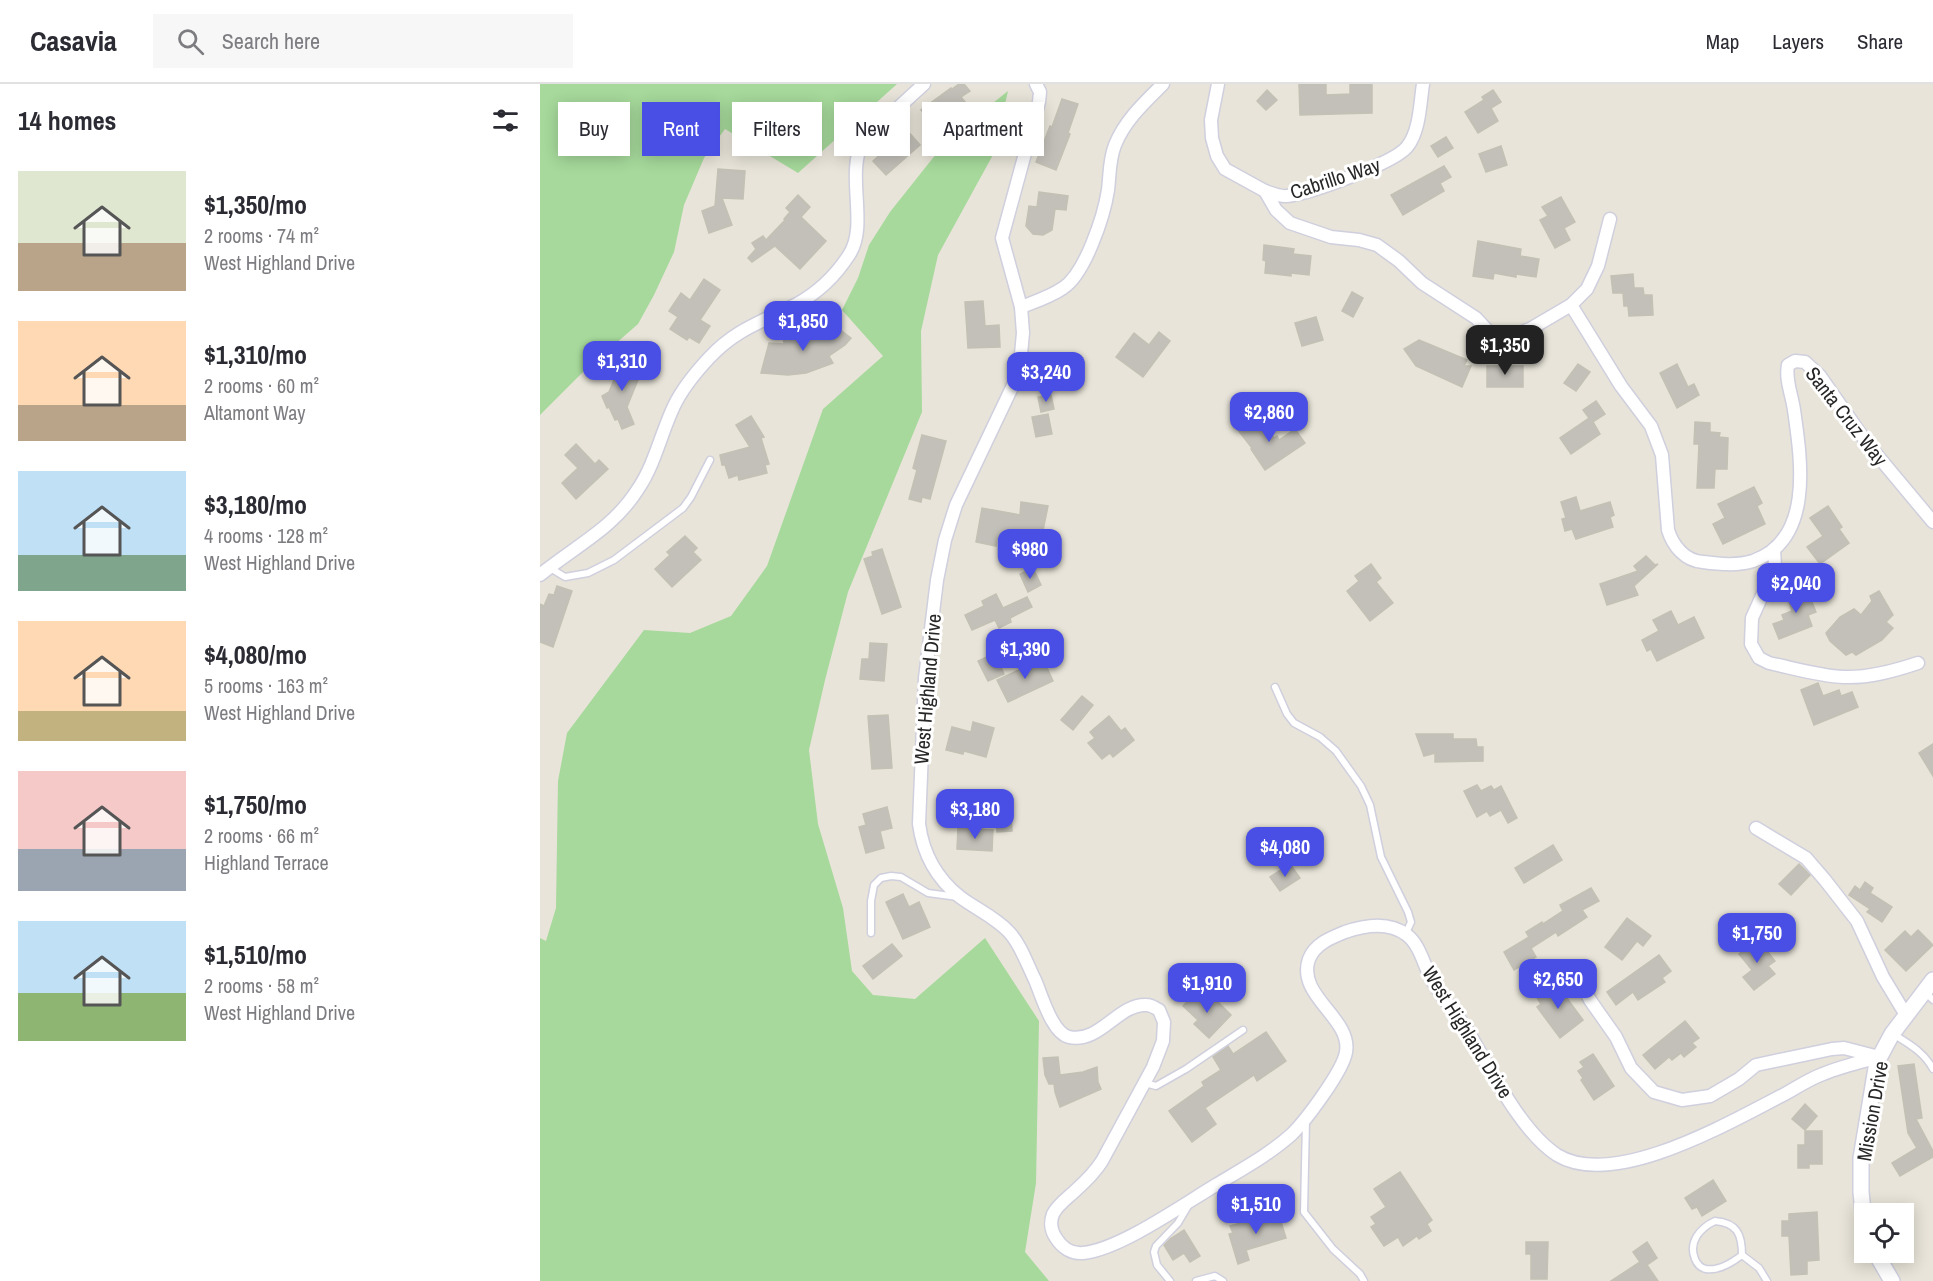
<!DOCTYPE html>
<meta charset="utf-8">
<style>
:root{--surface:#fff;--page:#f7f7f7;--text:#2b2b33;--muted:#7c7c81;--line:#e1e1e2;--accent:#494ee5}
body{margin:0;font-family:"Archivo Narrow",sans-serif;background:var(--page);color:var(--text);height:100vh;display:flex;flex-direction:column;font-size:22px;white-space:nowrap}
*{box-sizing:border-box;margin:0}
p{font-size:20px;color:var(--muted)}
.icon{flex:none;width:33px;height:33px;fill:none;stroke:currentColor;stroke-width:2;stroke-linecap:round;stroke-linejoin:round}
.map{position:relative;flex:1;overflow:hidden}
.panel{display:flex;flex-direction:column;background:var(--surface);width:540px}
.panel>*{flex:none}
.guide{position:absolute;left:18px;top:18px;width:570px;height:54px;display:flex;gap:12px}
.fabs{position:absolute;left:1314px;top:1119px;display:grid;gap:12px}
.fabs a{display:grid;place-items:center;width:60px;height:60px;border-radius:0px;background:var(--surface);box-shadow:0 3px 15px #0003;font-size:30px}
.price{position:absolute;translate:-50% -51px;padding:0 14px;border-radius:12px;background:var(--accent);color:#fff;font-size:20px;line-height:39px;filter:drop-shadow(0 2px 3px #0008)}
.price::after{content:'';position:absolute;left:50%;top:36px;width:18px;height:14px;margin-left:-9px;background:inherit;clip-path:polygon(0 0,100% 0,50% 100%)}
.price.on{background:#222;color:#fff}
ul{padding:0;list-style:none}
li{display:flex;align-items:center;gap:18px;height:150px;padding:0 18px}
li span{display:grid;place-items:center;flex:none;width:168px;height:120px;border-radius:0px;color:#555}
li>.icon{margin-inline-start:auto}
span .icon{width:72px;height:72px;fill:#fffc;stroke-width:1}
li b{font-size:26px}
h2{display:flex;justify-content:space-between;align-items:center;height:72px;padding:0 18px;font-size:26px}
.chip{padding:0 21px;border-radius:0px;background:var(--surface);box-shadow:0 3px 15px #0003;font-size:21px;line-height:54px}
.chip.on{background:var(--accent);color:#fff}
header{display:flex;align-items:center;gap:36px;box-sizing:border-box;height:84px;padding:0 30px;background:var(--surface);border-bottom:2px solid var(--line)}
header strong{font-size:28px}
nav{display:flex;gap:33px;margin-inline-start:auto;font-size:21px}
.search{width:420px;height:54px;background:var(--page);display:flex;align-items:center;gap:15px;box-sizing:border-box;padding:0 21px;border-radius:0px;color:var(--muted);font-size:22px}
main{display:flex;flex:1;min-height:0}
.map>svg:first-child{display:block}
.green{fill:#a6d99b}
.building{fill:#c3c0b9;stroke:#c3c0b4;stroke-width:1.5}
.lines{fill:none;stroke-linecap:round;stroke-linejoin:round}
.service-casing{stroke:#cfcfde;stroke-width:9}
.minor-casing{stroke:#cfcfde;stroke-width:15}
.tertiary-casing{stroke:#cfcfde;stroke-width:18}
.service{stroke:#fff;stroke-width:6}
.minor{stroke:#fff;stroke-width:12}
.tertiary{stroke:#fff;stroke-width:15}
.labels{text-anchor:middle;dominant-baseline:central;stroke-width:6;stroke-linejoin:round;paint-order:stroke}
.street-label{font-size:20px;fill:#272727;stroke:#fff}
</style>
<header>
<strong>Casavia</strong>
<div class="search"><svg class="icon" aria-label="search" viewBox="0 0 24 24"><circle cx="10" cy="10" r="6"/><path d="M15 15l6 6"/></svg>Search here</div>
<nav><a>Map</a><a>Layers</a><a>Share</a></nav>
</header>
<main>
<section class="panel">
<h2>14 homes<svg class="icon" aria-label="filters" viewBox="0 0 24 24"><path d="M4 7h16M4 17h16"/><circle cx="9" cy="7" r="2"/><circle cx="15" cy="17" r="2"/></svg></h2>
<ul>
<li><span style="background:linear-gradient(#dfe7d0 60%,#b9a48a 0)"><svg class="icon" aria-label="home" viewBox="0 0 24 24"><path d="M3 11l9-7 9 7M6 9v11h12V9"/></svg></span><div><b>$1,350/mo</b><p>2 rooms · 74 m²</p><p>West Highland Drive</p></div></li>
<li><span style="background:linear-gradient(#ffd9b3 70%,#b9a48a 0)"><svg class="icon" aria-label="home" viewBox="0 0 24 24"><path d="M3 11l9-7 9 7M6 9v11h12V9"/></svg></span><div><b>$1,310/mo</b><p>2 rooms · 60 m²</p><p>Altamont Way</p></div></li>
<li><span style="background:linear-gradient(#bfe0f5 70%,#7fa58c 0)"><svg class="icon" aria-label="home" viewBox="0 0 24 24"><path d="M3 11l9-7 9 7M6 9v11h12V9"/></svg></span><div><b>$3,180/mo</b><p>4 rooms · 128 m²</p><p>West Highland Drive</p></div></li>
<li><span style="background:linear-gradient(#ffd9b3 75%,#c2b280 0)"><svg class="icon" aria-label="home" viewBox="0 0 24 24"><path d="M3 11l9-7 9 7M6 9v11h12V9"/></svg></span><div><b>$4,080/mo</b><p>5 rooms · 163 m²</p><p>West Highland Drive</p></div></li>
<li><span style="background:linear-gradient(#f6c9c9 65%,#9aa5b1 0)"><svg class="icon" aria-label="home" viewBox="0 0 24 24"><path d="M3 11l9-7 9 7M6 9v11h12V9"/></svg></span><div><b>$1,750/mo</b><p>2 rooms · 66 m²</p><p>Highland Terrace</p></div></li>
<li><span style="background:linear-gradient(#bfe0f5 60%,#8fb573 0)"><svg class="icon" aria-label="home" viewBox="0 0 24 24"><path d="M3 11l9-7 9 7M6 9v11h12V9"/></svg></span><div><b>$1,510/mo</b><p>2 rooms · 58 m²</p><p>West Highland Drive</p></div></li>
</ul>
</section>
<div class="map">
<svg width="1393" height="1197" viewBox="0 0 1393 1197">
<rect width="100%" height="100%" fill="#e8e4d9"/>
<!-- green -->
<g class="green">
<path d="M0,0H357L258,89L185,45L164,74L144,121L134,168L114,211L98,240L42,289L0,331Z"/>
<path d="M468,7L454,69L398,171L381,247L382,328L308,508L285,596L269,666L278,740L303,824L312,887L333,911L375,915L445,854L499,937L496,1099L485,1168L509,1197H0V854L6,857L16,824L18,697L27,649L104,546L150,549L191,532L227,482L283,325L343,272L302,226L318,194L329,161L350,128L408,55Z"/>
</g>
<!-- building -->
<g class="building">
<path d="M419,0H424L430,7L421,13L426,19L422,22L426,27L415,35L411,30L403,36L397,27L387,34L381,26L411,4L412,5Z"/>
<path d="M759,0H786V11L810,10V0H832V29L760,31Z"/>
<path d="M727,6L737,16L726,26L717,17Z"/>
<path d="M953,6L961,18L951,24L958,37L938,49L925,28L944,16L942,13Z"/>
<path d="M522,15L538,20L528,49L530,50L516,86L496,78L510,42L512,43Z"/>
<path d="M365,44L380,61L346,91L333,77L342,69L340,66Z"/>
<path d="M906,53L913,64L898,73L891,62Z"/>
<path d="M961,62L967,81L946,88L939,70Z"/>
<path d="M904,82L911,93L900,99L904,107L863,131L851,111Z"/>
<path d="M178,85L205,87L203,115L182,114L192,141L169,149L162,127L175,122Z"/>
<path d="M499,108L528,112L526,126L515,125L512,146L503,151L493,150L486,142L489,122L497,123Z"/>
<path d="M258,111L270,123L261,133L286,157L260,185L235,162L212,178L208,174L216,165L212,159L223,152L226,156L245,136L244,135L250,128L246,124Z"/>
<path d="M1021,113L1035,138L1024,144L1030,156L1015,164L1000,136L1008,132L1002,123Z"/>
<path d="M938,157L981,165L980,172L999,175L996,193L976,190V193L954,189L953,195L933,192Z"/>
<path d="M724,161L754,165L753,170L771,172L769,191L751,189V192L725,189L726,177L723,176Z"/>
<path d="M1093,190L1094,204H1103L1104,211H1112L1113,231L1089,232L1088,222H1084L1083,209H1073L1071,192Z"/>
<path d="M164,195L180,206L160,236L170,242L159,259L149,253L147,256L130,245L138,233L129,227L141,209L150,216Z"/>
<path d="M812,208L823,214L813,233L802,227Z"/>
<path d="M443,217L445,242L459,241L460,263L428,264L425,218Z"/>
<path d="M776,233L783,256L762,262L755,239Z"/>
<path d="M294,241L311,254L305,261L289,272L293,279L266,289L248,291L221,289L229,259L244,260L243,247L246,244L251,242L255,244L258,248L260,258L277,253Z"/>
<path d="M619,248L630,257L603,293L576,273L594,249L609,261Z"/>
<path d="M879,256L927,276L924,282H931L922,303L876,282L864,265Z"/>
<path d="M77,276L102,286L87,323L94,340L82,345L78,335L75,336L69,323L67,324L62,312L69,308L76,291L72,289Z"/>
<path d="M1038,280L1050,288L1036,307L1024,299Z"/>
<path d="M1137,280L1148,303L1154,300L1159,311L1137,324L1120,289Z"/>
<rect x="947" y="282" width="36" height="21"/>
<path d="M511,311L514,325L501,328L498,313Z"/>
<path d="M1056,317L1065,330L1053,338L1060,350L1031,370L1020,354L1049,334L1043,326Z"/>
<path d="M508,330L512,350L496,353L492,333Z"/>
<path d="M715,331L734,354L737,352L739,356L755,345L765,359L725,386L711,365L712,364L698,346Z"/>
<path d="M211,332L224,353L221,354L229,380L225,381L227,389L199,396L198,391L189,394L185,381H182L180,371L210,363L196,341Z"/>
<path d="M1155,338L1170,339V348L1180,349L1179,353L1188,354L1187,385H1175L1174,404H1157L1159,360H1154Z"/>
<path d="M382,351L406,357L390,415L382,413L381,418L369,415L377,386L373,384Z"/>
<path d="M36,360L55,380L59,376L68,385L36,415L22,399L38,384L25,371Z"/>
<path d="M1214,403L1222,419L1217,422L1225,440L1183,460L1173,440L1185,434L1178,420Z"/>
<path d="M1036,413L1040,427L1070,418L1074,431L1070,433L1073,443L1036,455L1032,445L1025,447L1022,435L1026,434L1021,418Z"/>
<path d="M481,418L508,422L500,461L457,454L456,462L436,458L442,424L480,431Z"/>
<path d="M1288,422L1302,443L1299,445L1309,459L1280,480L1267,463L1283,452L1270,434Z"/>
<path d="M145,452L157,464L153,468L161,476L132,503L115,485L130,471L127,468Z"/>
<path d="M342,465L361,523L342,530L324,475L333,472L332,468Z"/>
<path d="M1106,472L1115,481L1118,480L1094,502L1098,511L1067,521L1060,500L1098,487L1094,482Z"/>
<path d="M831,480L841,494L836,498L853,519L830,537L807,507L819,497L815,492Z"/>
<path d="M493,484L501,501L488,508L480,490Z"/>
<path d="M1265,501L1276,528L1268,531L1272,542L1239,555L1233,540L1244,536L1242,531L1252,527L1248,515L1256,512L1254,505Z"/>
<path d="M17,502L32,507L13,563L0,558V520L4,522L9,510L14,511Z"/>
<path d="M1339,507L1353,531L1346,538L1353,544L1342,556L1316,571L1312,568L1306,571L1290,557L1286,549L1300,533L1314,525L1321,531L1332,517L1330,512Z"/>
<path d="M456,510L463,524L487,513L492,523L470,534L471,538L459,544L455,536L432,546L425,531L444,522L442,517Z"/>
<path d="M1131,527L1138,541L1154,533L1164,554L1117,577L1111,565L1107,567L1102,556L1119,547L1113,536Z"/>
<path d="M330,559L347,560L344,597L320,595L322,575H329Z"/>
<path d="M455,569L464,590L448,597L438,577Z"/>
<path d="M503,575L513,597L468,618L457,596Z"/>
<path d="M1278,599L1283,612L1299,606L1301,612L1312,608L1318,623L1274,641L1261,606Z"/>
<path d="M542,612L553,621L533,646L521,636Z"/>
<path d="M348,631L352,684L332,685L328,632Z"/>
<path d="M569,632L581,647L585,644L594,656L573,673L570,669L562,675L548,659L555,654L550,648Z"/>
<path d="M433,638L454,644L446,673L424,667L423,670L406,666L412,643L431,648Z"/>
<path d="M876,650H913V655H936L937,663H943V677L895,678V669L884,672Z"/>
<path d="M1393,660V692L1379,669Z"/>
<path d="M937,701L941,707L951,702L954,706L961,702L977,734L968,739L961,726L950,732L947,727L937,733L924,707Z"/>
<path d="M347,723L352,744L340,747L344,764L326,769L319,743L326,741L323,730Z"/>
<path d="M456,731H471L472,747L457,748Z"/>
<path d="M418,744L453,746L452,767L417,765Z"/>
<path d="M1013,761L1022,776L984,799L975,784Z"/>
<path d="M750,780L760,794L740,807L730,793Z"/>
<path d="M1259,780L1270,791L1251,811L1239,800Z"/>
<path d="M1325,798L1333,804L1330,809L1352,823L1342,838L1327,828L1330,825L1309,811L1315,802L1320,806Z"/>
<path d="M1051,804L1059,817L1042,826L1047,833L1018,852L1016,848L991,864L996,873L974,886L964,868L989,853L986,848L1002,838L1003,840L1023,827L1020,821Z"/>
<path d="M363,810L369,823L379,818L390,843L363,855L346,818Z"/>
<path d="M1087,834L1111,852L1103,862L1097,857L1082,876L1065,863Z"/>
<path d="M1378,846L1393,861L1366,887L1345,866L1365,847L1371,853Z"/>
<path d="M1217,854L1235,877L1228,882L1235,890L1214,906L1203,893L1212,886L1199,870Z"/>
<path d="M352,860L362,872L333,895L323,882Z"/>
<path d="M1119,871L1131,887L1122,894L1125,898L1098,916L1093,908L1076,921L1067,908Z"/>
<path d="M1015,898L1043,936L1020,954L997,923L1001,920L996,912Z"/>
<path d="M656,909L669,921L675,915L691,931L669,954L654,940L658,936L643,922Z"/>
<path d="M1145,937L1159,954L1152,959L1156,963L1144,973L1141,969L1132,976L1129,973L1115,985L1103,971Z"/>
<path d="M726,948L746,977L717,997L714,991L665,1024L676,1040L652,1058L629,1027L664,1002L662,998L681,986L673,973L688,962L693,970Z"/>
<path d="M1053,970L1074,1002L1054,1016L1041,996L1043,994L1038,987L1044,983L1040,978Z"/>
<path d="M518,973L520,991L543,988L557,983L558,998L561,1005L520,1023L515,1008L514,1000H509L505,991L503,974Z"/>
<path d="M1374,980L1382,1034L1376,1035L1393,1067V1073L1360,1092L1352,1079L1377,1064L1368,1049L1358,982Z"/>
<path d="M1265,1020L1277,1032L1265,1046L1252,1035Z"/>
<path d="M1265,1047H1282V1080H1269V1084H1258V1061H1265Z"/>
<path d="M860,1088L892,1136L887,1140L891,1147L879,1155L877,1152L863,1162L858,1153L844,1162L831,1143L836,1140L831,1133L846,1123L834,1105Z"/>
<path d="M1173,1096L1186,1117L1162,1132L1157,1123L1152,1125L1145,1114Z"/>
<path d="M744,1103L749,1118L733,1123L729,1108Z"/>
<path d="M738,1128L746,1154L706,1166L709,1176L698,1180L689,1150L693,1149L690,1142Z"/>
<path d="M1277,1128L1279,1176L1267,1177V1190L1251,1191L1249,1152H1242V1137H1249V1130Z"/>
<path d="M644,1146L660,1172L650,1178L644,1169L633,1176L624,1161L630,1155Z"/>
<path d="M986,1158H1008L1007,1195H991V1170H986Z"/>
<path d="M1107,1158L1117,1174L1107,1181L1118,1197H1071L1100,1178L1093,1168Z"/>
</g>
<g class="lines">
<defs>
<g id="service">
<path d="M10,484L25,493L48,489L74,476L143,424L151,413L170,376"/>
<path d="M735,603L747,630L754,639L780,653L796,667L821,702L830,721L841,773L868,828L871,838L866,849"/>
<path d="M331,849V817L334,801L341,794L351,792L361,793L388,809L418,813"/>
<path d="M1385,908L1393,916"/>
<path d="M1353,950C1369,960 1384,968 1393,985"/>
<path d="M605,999L616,1002L646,985L703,946"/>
<path d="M766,1036L764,1128L793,1165L820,1190L824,1197"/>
<path d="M1175,1137C1197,1139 1202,1150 1202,1171C1193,1178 1178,1187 1166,1185C1161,1184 1157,1180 1155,1175C1148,1158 1160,1144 1175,1137Z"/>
<path d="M1202,1171L1219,1184L1227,1197"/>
<path d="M630,1197L617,1181L614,1168L616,1162L638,1139L648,1122"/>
<path d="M656,1197L675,1192L683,1197"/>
</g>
<g id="minor">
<path d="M496,0L500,8L499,18L462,154L481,223L483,249L481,270L476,295L416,421L405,456L397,496L385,594L379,740C383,770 396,794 420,813C436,825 455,833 469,848C481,861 487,880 495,896C502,912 512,949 529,953C560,960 578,919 607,921C611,921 615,924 619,926L624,938L623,957L613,983L562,1077C555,1088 546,1097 536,1106C529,1113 518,1120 513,1130C510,1138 511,1147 516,1154C522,1164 532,1170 543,1169C579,1166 644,1120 676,1101C702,1085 730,1070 752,1050C766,1036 803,987 806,968C812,934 756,912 769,875C775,860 790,854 805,848C825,841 849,837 867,851C880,861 884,882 892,896C901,913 915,928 926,944C949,982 980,1047 1017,1071C1074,1106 1190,1038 1243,1011C1256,1004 1269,995 1283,990C1302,982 1321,978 1340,973"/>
<path d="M678,0L671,36L672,54L677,72L685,85L725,107L736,126L750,139L791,153L819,156L837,161L859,177L882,199L936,234L948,247L962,252L976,250L990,245L1031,221L1047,205L1058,182L1070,135"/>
<path d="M725,107C731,109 740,113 747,112C769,110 854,79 867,63C880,47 880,19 883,0"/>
<path d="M1031,221L1081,302L1111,342L1122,371L1128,446C1133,462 1145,477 1163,478C1179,480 1197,482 1213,477C1274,456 1261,375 1254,326C1252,311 1245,296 1248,281L1255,277L1265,278L1280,292L1327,359L1393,438"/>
<path d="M481,223C494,218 510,213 523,204C545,190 564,132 568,106C570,90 569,76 575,61C585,36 605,18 623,0"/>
<path d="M1234,465L1235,483L1212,534L1211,560L1219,574L1229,579C1253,584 1279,592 1304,593C1329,594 1354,587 1378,579"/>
<path d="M0,491C35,462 73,445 98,405C115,380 121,349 134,322C142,305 156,288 169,274C196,245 222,238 257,220C277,209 296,191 309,171C329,141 305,91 323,56L384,0"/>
<path d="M1216,744L1266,774L1285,796L1317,837L1343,893L1366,931"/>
<path d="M1033,884L1050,916L1076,953L1091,984L1114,1008L1142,1016L1170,1012L1199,995L1216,981L1292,965L1304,964L1339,973"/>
</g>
<g id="tertiary">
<path d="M1324,1137L1321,1108V1074L1337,978L1352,950L1393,896"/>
<path d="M1335,1168L1352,1197"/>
</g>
</defs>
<!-- service casing -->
<use href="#service" class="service-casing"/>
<!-- minor casing -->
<use href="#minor" class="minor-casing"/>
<!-- tertiary casing -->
<use href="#tertiary" class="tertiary-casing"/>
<!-- service -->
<use href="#service" class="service"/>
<!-- minor -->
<use href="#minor" class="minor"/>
<!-- tertiary -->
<use href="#tertiary" class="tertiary"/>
</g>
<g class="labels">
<!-- street labels -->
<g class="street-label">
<text transform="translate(795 94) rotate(-18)">Cabrillo Way</text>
<text transform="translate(1307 332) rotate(52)">Santa Cruz Way</text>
<text transform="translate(387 605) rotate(-85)">West Highland Drive</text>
<text transform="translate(928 948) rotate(58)">West Highland Drive</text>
<text transform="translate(1332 1027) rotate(-80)">Mission Drive</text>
</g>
</g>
</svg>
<div class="fabs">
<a><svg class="icon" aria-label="locate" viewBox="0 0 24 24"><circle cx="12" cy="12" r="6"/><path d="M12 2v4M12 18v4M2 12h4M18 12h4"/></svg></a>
</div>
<b class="price" style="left:263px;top:268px">$1,850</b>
<b class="price on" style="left:965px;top:292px">$1,350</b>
<b class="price" style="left:82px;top:308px">$1,310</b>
<b class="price" style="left:506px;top:319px">$3,240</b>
<b class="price" style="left:729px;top:359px">$2,860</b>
<b class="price" style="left:490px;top:496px">$980</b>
<b class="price" style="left:1256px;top:530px">$2,040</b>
<b class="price" style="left:485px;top:596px">$1,390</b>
<b class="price" style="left:435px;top:756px">$3,180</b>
<b class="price" style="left:745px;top:794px">$4,080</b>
<b class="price" style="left:1217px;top:880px">$1,750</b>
<b class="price" style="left:1018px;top:926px">$2,650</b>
<b class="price" style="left:667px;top:930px">$1,910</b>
<b class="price" style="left:716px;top:1151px">$1,510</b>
<div class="guide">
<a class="chip">Buy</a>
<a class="chip on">Rent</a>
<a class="chip">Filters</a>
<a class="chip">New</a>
<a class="chip">Apartment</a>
</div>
</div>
</main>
